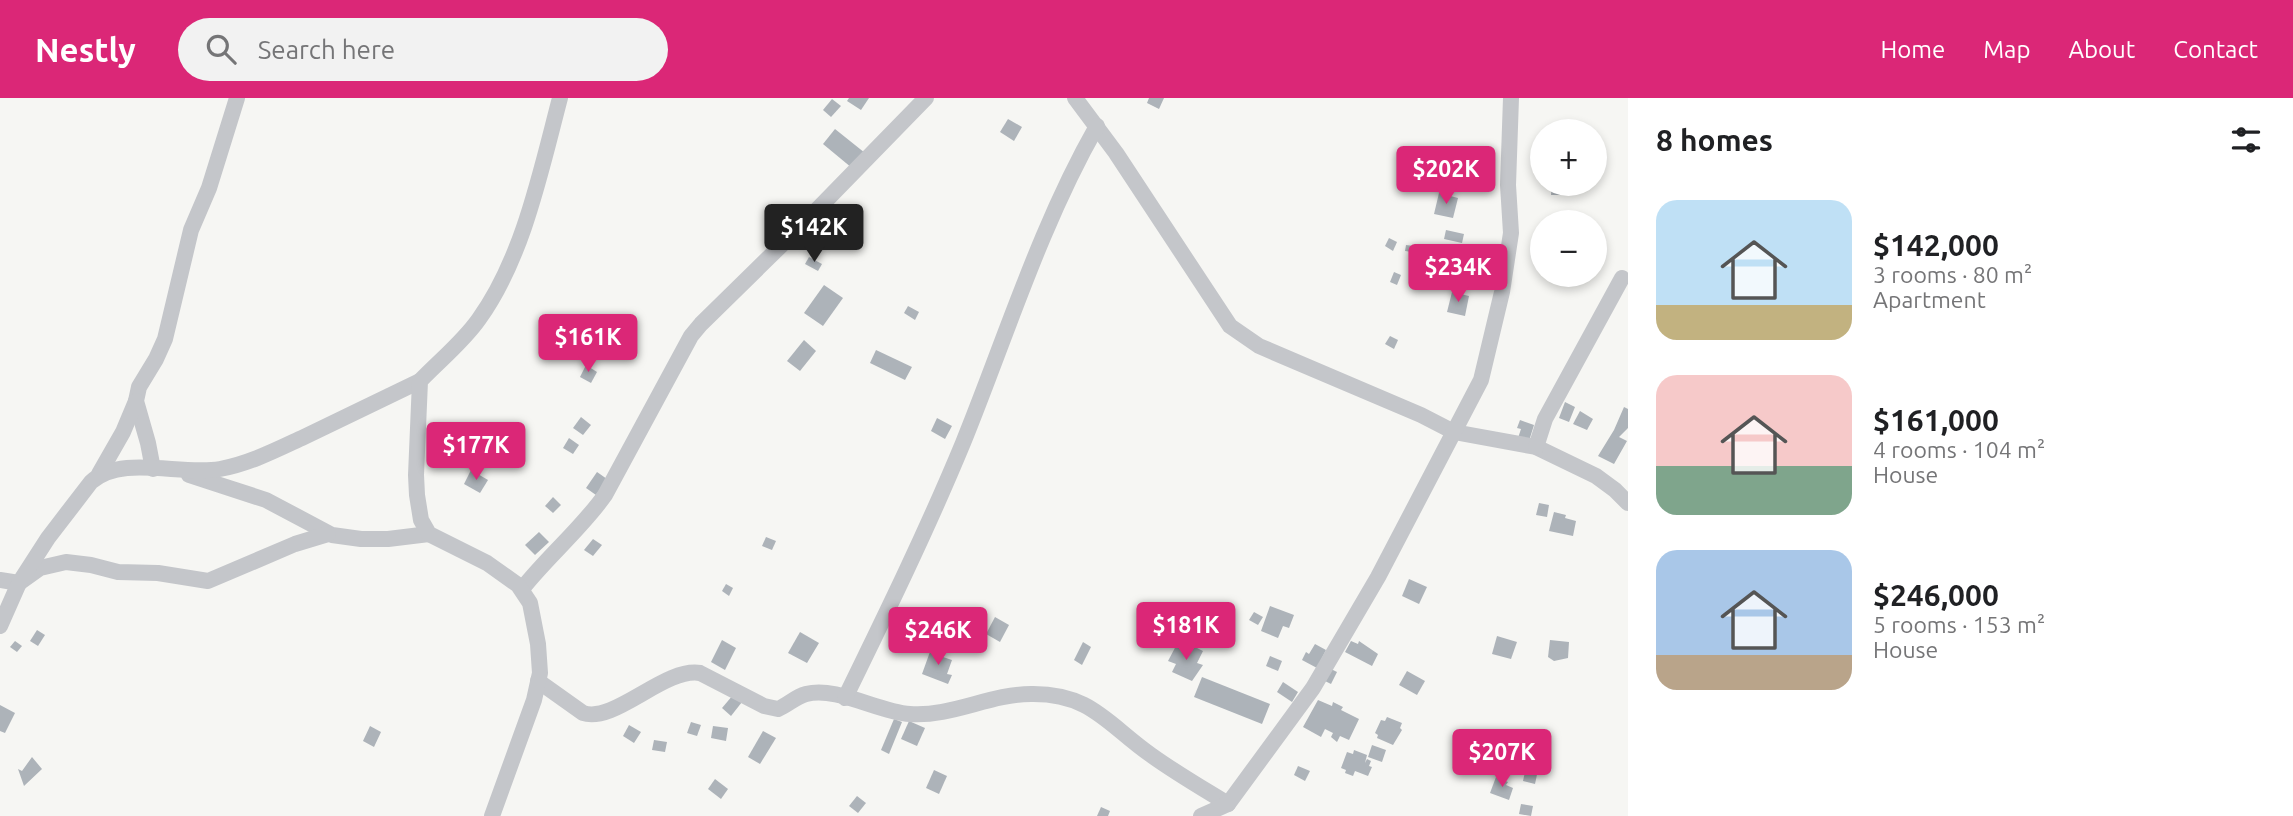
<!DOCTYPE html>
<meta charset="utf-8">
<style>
:root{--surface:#fff;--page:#f2f2f2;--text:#202124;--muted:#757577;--accent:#db2777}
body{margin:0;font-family:Ubuntu,sans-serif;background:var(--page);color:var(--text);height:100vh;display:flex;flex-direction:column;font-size:26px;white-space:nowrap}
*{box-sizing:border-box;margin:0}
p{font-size:23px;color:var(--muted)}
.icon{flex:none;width:38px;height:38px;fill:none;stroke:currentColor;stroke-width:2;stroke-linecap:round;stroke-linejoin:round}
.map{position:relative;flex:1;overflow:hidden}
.sheet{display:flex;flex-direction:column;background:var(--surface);width:665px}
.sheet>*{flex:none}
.buttons{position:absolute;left:1530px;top:21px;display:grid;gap:14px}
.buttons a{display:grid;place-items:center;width:77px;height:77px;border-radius:50%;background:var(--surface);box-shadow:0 4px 10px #0003;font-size:35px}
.price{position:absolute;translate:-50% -60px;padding:0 16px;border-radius:7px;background:var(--accent);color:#fff;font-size:23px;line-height:46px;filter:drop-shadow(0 2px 4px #0008)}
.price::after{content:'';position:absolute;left:50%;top:42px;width:21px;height:16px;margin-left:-10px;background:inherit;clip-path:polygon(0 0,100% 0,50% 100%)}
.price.on{background:#222;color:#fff}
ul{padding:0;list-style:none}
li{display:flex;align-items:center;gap:21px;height:175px;padding:0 28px}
li span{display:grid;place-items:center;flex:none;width:196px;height:140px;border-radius:21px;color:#555}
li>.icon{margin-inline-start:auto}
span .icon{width:84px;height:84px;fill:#fffc;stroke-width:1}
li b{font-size:30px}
h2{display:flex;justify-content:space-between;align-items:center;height:84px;padding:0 28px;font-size:30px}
header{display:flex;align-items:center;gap:42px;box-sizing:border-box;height:98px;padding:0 35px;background:var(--accent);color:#fff}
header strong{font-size:33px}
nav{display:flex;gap:38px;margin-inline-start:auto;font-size:24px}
.search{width:490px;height:63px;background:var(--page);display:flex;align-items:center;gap:18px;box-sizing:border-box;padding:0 24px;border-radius:38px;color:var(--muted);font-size:26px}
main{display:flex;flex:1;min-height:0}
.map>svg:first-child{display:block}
.building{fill:#adb3b9}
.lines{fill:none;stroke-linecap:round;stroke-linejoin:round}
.minor{stroke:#c4c6ca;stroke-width:16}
</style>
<header>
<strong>Nestly</strong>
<div class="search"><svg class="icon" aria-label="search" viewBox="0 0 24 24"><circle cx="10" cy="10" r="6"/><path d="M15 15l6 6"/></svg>Search here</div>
<nav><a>Home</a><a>Map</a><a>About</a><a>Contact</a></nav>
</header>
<main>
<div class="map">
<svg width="1628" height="718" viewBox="0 0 1628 718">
<rect width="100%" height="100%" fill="#f6f6f3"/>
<!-- building -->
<g class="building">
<path d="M849,0H869L861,12L847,3Z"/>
<path d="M1149,0H1164L1159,11L1147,5Z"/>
<path d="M832,1L841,8L831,19L823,12Z"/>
<path d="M1008,21L1022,29L1014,43L1000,34Z"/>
<path d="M835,31L865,55L852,70L823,46Z"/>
<path d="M1552,86H1563L1562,97H1551Z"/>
<path d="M1439,95L1458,100L1453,120L1434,116Z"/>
<path d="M1446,132L1464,136L1462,145L1444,141Z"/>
<path d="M1389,140L1397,144L1393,153L1385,148Z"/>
<path d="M1414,146L1435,150L1433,161L1412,157V154L1405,153L1406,147L1414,148Z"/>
<path d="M809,159L822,166L818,173L805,166Z"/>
<path d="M1428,163L1444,165L1442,181L1426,179V175H1423L1424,165L1428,166Z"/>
<path d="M1394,174L1401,177L1397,187L1390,184Z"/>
<path d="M824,187L843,200L823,228L804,215Z"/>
<path d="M1452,194L1469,198L1465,218L1447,214Z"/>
<path d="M908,208L919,214L915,222L904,215Z"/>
<path d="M1390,238L1398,242L1394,251L1385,246Z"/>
<path d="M804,242L816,253L800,273L787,263Z"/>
<path d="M876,252L912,269L905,282L870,265Z"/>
<path d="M586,267L597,274L591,285L580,279Z"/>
<path d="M1565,304L1575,309L1569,324L1559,320Z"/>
<path d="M1624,309L1628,311V330L1619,339L1627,343L1614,366L1598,358L1614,332Z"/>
<path d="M1580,313L1593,321L1587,332L1573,326Z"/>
<path d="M581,319L591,327L583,337L573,330Z"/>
<path d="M937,320L952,328L945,341L931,333Z"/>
<path d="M1520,322L1534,327L1529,343L1518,340L1521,331L1517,330Z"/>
<path d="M569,340L579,347L573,356L563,350Z"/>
<path d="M471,372L488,382L480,395L464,386Z"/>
<path d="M597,374L607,381L596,397L586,390Z"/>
<path d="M553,399L561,407L553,415L545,408Z"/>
<path d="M1539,405L1549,407L1547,419L1536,417Z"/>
<path d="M1554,414L1566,417L1565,420L1576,423L1573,438L1549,433Z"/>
<path d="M539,434L549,444L535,457L525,447Z"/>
<path d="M766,439L776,443L772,452L762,448Z"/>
<path d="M593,441L602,447L593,458L584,452Z"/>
<path d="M1409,481L1427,489L1419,506L1402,498Z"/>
<path d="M726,486L733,490L729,498L722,493Z"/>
<path d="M1270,508L1294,517L1289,530L1283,528L1278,540L1261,533Z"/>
<path d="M1254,514L1263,519L1258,527L1249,522Z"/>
<path d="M995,519L1009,527L1000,544L986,536Z"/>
<path d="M37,532L45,537L38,548L30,543Z"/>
<path d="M800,534L819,545L807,565L788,555Z"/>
<path d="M1497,538L1517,544L1511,561L1492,556Z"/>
<path d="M722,542L736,550L725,572L711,564Z"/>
<path d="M1550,542L1569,544L1568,560L1554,563L1548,559Z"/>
<path d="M15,543L22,548L17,554L10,549Z"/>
<path d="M1351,543L1358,546L1359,543L1378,556L1372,568L1345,554Z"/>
<path d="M1083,544L1091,549L1082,567L1074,562Z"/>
<path d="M1177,546L1188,552L1191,547L1203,553L1197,565L1203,567L1192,583L1172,574L1176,566L1168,563Z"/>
<path d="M1315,546L1326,552L1317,570L1302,562L1306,554L1309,556Z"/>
<path d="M931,551L944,555L943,559L952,562L947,576L952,577L948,586L922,576Z"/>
<path d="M1270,558L1282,563L1278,573L1266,568Z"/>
<path d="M1329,570L1337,574L1331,586L1323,582Z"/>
<path d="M1407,573L1425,583L1417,597L1399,587Z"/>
<path d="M1202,579L1270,606L1262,626L1194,599Z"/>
<path d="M1283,584L1298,594L1292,604L1277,594Z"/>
<path d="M733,597L742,604L731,618L722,610Z"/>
<path d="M1318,602L1332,608L1333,604L1343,609L1341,612L1359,621L1349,642L1340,638L1337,644L1331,639L1333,635L1325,631L1321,639L1303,629Z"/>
<path d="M0,607L15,615L5,635L0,633Z"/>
<path d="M1387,619L1402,625L1400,630L1402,632L1393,647L1377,640L1378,637L1375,635L1381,622L1385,623Z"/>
<path d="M894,621L902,624L889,656L881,652Z"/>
<path d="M909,623L925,630L917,648L901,641Z"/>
<path d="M691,624L701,627L697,638L687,635Z"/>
<path d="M629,627L641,634L634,645L623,638Z"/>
<path d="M370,628L381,634L374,649L363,643Z"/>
<path d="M713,628L728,630L726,643L711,640Z"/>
<path d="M763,633L776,640L760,666L748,659Z"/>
<path d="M654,642L667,644L665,654L652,652Z"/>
<path d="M1372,647L1386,652L1382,664L1368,659Z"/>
<path d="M1354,652L1367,657L1365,665L1367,661L1371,663L1369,668L1372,669L1368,678L1355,673L1353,678L1345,675L1346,672L1341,670L1347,654L1353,656Z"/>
<path d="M32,659L42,671L24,688L18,671L22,673Z"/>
<path d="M1505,660L1518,662L1515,675L1503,672Z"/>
<path d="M1298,668L1310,673L1305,683L1294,677Z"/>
<path d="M1526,669L1538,672L1535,686L1523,683Z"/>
<path d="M934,672L947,678L939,696L926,690Z"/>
<path d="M1496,679L1508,684L1506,687L1513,690L1509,702L1490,695Z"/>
<path d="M715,681L728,691L721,701L708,691Z"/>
<path d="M857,698L866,705L858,715L849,708Z"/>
<path d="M1521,706L1533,708L1531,718L1519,716Z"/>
<path d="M1101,709L1110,713L1108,718H1097Z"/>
</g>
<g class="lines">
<!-- minor -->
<g class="minor">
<path d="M1075,0L1116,55L1230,228L1259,248L1421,317L1454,334L1536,349L1596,378L1615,392L1628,405"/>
<path d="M1536,349L1545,321L1622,180"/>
<path d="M153,371L148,345L136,303L139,289L156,261L165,241L191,132L209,90L237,0"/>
<path d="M99,376L123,334L136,303"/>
<path d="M189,377L266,402L332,437L361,441H388L429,436"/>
<path d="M0,482L19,485L40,470L66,464L91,467L118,474L158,475L208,483L295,446L328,436"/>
<path d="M522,491C548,458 581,431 605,397L691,238L701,226L806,123L926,0"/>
<path d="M0,528L19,485L48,440L91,384C121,356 181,378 220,371C249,366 278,351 304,339C343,320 381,302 420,283"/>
<path d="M538,583L583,615C614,626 665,569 700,575L764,608L778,611C788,607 795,599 806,596C837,588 878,614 910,616C951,619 990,596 1031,596C1091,595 1108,627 1151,657C1176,675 1202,690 1228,706"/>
<path d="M845,600C886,516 927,432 963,345C1006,239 1040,128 1097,28"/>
<path d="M492,718L534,602L540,575L538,546L530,505L518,487L487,465L429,436L421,422L417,397L416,377L420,283C439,263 463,244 479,221C523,160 541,72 560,0"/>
<path d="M1201,718L1228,706L1313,590L1378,479L1481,282L1502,194L1511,135L1508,87L1511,0"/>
</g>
</g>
</svg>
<div class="buttons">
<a>+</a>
<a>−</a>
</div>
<b class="price" style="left:1446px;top:108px">$202K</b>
<b class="price on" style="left:814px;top:166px">$142K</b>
<b class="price" style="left:1458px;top:206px">$234K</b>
<b class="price" style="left:588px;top:276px">$161K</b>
<b class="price" style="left:476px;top:384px">$177K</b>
<b class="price" style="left:1186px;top:564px">$181K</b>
<b class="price" style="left:938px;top:569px">$246K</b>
<b class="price" style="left:1502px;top:691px">$207K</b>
</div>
<section class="sheet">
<h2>8 homes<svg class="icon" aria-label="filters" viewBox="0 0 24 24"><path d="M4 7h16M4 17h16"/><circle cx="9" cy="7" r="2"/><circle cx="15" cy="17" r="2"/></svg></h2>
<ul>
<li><span style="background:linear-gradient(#bfe0f5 75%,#c2b280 0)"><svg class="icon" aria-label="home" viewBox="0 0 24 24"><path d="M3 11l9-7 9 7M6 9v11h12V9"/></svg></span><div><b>$142,000</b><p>3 rooms · 80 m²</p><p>Apartment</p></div></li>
<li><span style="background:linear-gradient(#f6c9c9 65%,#7fa58c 0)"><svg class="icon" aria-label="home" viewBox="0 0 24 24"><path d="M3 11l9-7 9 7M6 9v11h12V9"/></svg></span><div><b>$161,000</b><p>4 rooms · 104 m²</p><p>House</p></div></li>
<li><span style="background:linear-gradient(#a9c7e8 75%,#b9a48a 0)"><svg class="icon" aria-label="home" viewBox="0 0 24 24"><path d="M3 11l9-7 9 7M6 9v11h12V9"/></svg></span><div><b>$246,000</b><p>5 rooms · 153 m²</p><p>House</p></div></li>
</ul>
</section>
</main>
